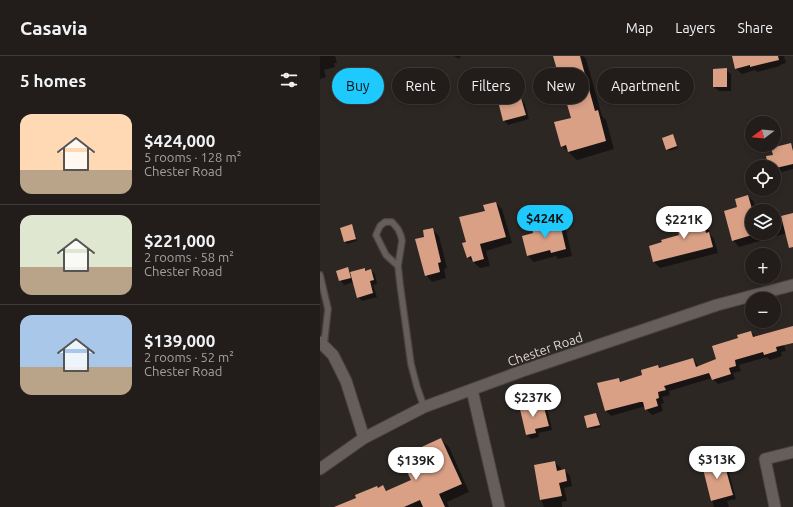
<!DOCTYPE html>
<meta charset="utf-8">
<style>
:root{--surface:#221d1b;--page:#2a2624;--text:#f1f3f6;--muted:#a2a2a3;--line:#3f3b3a;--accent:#1ec9fd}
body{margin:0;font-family:Ubuntu,sans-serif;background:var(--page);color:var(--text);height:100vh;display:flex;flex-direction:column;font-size:15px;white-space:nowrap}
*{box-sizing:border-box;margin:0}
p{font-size:13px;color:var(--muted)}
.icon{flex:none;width:22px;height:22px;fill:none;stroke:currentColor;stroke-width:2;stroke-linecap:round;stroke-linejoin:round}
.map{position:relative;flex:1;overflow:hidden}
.drawer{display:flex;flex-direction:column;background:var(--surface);width:320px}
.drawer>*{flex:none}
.hud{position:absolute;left:12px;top:12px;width:380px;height:36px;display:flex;gap:8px}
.needle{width:26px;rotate:254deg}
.fabs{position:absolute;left:425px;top:60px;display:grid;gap:8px}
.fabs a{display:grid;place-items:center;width:36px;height:36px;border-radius:50%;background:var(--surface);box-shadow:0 2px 6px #0003,0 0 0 1px var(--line);font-size:20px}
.price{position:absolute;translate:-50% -34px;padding:0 9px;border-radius:14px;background:#fff;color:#222;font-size:13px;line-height:26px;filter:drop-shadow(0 1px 2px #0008)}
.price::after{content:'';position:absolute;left:50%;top:24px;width:12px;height:9px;margin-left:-6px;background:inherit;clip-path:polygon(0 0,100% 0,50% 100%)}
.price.current{background:var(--accent);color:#111}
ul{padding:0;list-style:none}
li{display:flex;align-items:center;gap:12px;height:100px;padding:0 20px}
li+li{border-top:1px solid var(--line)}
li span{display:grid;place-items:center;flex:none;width:112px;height:80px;border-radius:12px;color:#555}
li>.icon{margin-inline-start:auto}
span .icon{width:48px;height:48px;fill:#fffc;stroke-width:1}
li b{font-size:17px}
h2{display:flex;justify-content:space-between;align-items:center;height:48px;padding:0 20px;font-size:17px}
.pill{padding:0 14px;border-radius:18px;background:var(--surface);box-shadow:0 2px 6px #0003,0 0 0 1px var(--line);font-size:14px;line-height:36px}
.pill.current{background:var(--accent);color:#111}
header{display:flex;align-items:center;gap:24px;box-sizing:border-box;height:56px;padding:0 20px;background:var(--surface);border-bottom:1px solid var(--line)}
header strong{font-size:19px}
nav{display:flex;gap:22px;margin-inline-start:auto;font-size:14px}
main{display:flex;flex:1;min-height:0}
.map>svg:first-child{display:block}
.shadow{fill:#0007}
.building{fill:#d9a086}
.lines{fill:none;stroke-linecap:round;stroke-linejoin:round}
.service-casing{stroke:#494542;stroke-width:8}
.minor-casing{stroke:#494542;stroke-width:13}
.service{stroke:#655e5b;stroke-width:5.5}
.minor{stroke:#655e5b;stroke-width:11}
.labels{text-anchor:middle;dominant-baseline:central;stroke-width:4;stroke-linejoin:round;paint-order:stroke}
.street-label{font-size:13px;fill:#dedad8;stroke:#2d2724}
</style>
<header>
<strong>Casavia</strong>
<nav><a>Map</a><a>Layers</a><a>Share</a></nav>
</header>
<main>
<section class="drawer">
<h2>5 homes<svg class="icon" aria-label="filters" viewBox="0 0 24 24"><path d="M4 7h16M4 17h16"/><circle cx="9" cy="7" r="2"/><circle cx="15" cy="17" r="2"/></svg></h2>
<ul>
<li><span style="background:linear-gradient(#ffd9b3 70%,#b9a48a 0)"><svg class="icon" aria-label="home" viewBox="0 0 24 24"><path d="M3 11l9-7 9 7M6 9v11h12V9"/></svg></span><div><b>$424,000</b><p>5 rooms · 128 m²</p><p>Chester Road</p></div></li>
<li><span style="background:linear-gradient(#dfe7d0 65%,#b9a48a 0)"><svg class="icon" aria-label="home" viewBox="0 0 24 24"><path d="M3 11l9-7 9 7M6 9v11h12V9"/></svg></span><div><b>$221,000</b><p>2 rooms · 58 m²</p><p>Chester Road</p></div></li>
<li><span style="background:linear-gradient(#a9c7e8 65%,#b9a48a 0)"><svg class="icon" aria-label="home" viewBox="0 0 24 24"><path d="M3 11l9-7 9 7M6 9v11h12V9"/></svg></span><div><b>$139,000</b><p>2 rooms · 52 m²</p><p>Chester Road</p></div></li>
</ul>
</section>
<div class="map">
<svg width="473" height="451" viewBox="0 0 473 451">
<rect width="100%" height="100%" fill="#2d2724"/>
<!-- shadow -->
<g class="shadow">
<path d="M0,0H15L17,7H14L15,11L4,14L6,21L0,23Z"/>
<path d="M134,0H141L139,3Z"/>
<path d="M238,0H263L266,3L282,60L286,64L294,93L257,104L242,90L252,62Z"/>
<path d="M413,0H464L466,7L460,9V10L437,16L435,14L422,18L416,13Z"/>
<path d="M394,14H406L411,18V35H399L394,31Z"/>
<path d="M201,43L205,48L209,63L188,69L184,64Z"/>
<path d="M352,79L358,92L349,95L347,93Z"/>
<path d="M470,88L473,91V113L461,116L459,113L454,115V99Z"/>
<path d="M428,140L434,146L437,155H432V177H454V160L455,162L473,158V182L467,177L419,191L413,184L418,152Z"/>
<path d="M176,147L182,153L192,187L166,195L170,210L160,212L148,201L147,186L166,155Z"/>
<path d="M380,158L386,164L390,178L394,183L398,197L340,212L334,206Z"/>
<path d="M238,164L245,170L252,200L238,203L236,200L214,206L208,200L203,181L214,178Z"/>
<path d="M31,170L33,171L37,185L27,188L25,186L21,172Z"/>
<path d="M112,173L119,180L127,212L124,213L126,222L112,226L106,219V182Z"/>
<path d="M28,213L32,217L44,213L46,215L50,214L55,218L57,228L53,229L57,241L42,245L38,241L34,226L24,229L20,224Z"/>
<path d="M473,271V286L464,289L466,295L461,296L462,300L450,304L447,301L419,309L421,315L413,317L415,323L398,328L392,322L349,335L350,339L342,341L344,347L341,348L343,355L332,359L326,353V350L291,360L285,354L299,323L302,326L323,320L338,310L341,312L373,303L379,311L397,304L419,283L431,276L436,281Z"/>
<path d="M209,347L213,351L214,355L224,352L228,356L232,374L218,377L219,381L211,383L207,379Z"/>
<path d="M276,358L278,360L281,371L270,373L268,372Z"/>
<path d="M121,384L129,391L149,436L127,446L129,451H31L63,431L68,435L92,425Z"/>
<path d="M402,405L407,409L416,443L407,445L409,451H394L383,410Z"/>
<path d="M235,406L241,412V415L245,414L250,420L252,430L244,432L247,445L242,446V451H224L221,443Z"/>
</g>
<!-- building -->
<g class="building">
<path d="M233,0H260L275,55L278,54L286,85L248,96L246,89L241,91L234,66L251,62Z"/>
<path d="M412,0H458L459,4L430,11V9L415,13Z"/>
<path d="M407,12V31H393V13Z"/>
<path d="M201,42L206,59L183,65L179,49Z"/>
<path d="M353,78L357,90L346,94L342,82Z"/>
<path d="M471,87L473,95V108L456,112L448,111L446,100L453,99L451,92Z"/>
<path d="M428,139L432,153V179L412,185L404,155L417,151L415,143Z"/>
<path d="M176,146L186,181L160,188L164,203L153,206L151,200L147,202L142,187L146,186L139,161L165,155L163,149Z"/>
<path d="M381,157L386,177L389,176L393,191L333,206L329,190L342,186L341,184L359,179L355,164Z"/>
<path d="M473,157V191L469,192L461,160Z"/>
<path d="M239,163L246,193L231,197L230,194L207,200L202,180L213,177L212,172L222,169L221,167Z"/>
<path d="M32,168L36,183L24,186L20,172Z"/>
<path d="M113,172L121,206L118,207L120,216L105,220L95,183L104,181L103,174Z"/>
<path d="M28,211L31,222L19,225L16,215Z"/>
<path d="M45,212V215L51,213L54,224L50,225L53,237L37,242L30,216Z"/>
<path d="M473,270V287L456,291L457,295L444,299L443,296L415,304L416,310L409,312L411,318L392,324L389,317L344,330L346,334L338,336L339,342L336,343L338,350L325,354L323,346H320L285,355L277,327L299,322L300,326L322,319L321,314L338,309L339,312L373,302L376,311L396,303L392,290L418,282L417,279L431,275L433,281Z"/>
<path d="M209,346L211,354L224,351L229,370L215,373L216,377L206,379L199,349Z"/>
<path d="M276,357L280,369L267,372L264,360Z"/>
<path d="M121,382L142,428L119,438L125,451H103L100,444L84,451H14L36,442L35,439L57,430L58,432L63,429L66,435L91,424L80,401Z"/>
<path d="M403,403L413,439L391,445L382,409Z"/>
<path d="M235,405L237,415L245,413L247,425L239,427L242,440L220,444L214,409Z"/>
</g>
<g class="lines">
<defs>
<g id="service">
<path d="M78,210L66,199L56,179L60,170L65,166H72L78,173L81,180L82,185L78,210L80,228L91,308L97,331L104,351"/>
<path d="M0,219L8,253L4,289"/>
</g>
<g id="minor">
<path d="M0,286L13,299L26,325L44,382"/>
<path d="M152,334L179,451"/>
<path d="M0,413L44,382L104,351L205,314L397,249L473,229"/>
<path d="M455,451L445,403L473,396"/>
</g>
</defs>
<!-- service casing -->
<use href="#service" class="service-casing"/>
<!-- minor casing -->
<use href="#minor" class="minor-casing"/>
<!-- service -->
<use href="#service" class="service"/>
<!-- minor -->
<use href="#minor" class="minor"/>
</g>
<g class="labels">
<!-- street labels -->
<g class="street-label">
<text transform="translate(225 293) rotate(-19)">Chester Road</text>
</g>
</g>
</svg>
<div class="fabs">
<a><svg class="needle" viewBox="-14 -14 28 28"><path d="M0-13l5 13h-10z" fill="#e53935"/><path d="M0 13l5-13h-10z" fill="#a2a2a3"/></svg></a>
<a><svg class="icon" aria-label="locate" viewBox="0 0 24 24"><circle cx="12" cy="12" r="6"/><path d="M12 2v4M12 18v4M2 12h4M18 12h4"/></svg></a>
<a><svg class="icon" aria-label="layers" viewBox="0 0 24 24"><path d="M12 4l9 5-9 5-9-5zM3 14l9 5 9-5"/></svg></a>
<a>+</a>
<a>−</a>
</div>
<b class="price current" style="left:225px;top:183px">$424K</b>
<b class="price" style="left:364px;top:184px">$221K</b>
<b class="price" style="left:213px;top:362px">$237K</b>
<b class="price" style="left:397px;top:424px">$313K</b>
<b class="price" style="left:96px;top:425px">$139K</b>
<div class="hud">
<a class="pill current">Buy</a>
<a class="pill">Rent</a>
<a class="pill">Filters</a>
<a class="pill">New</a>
<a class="pill">Apartment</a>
</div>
</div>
</main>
